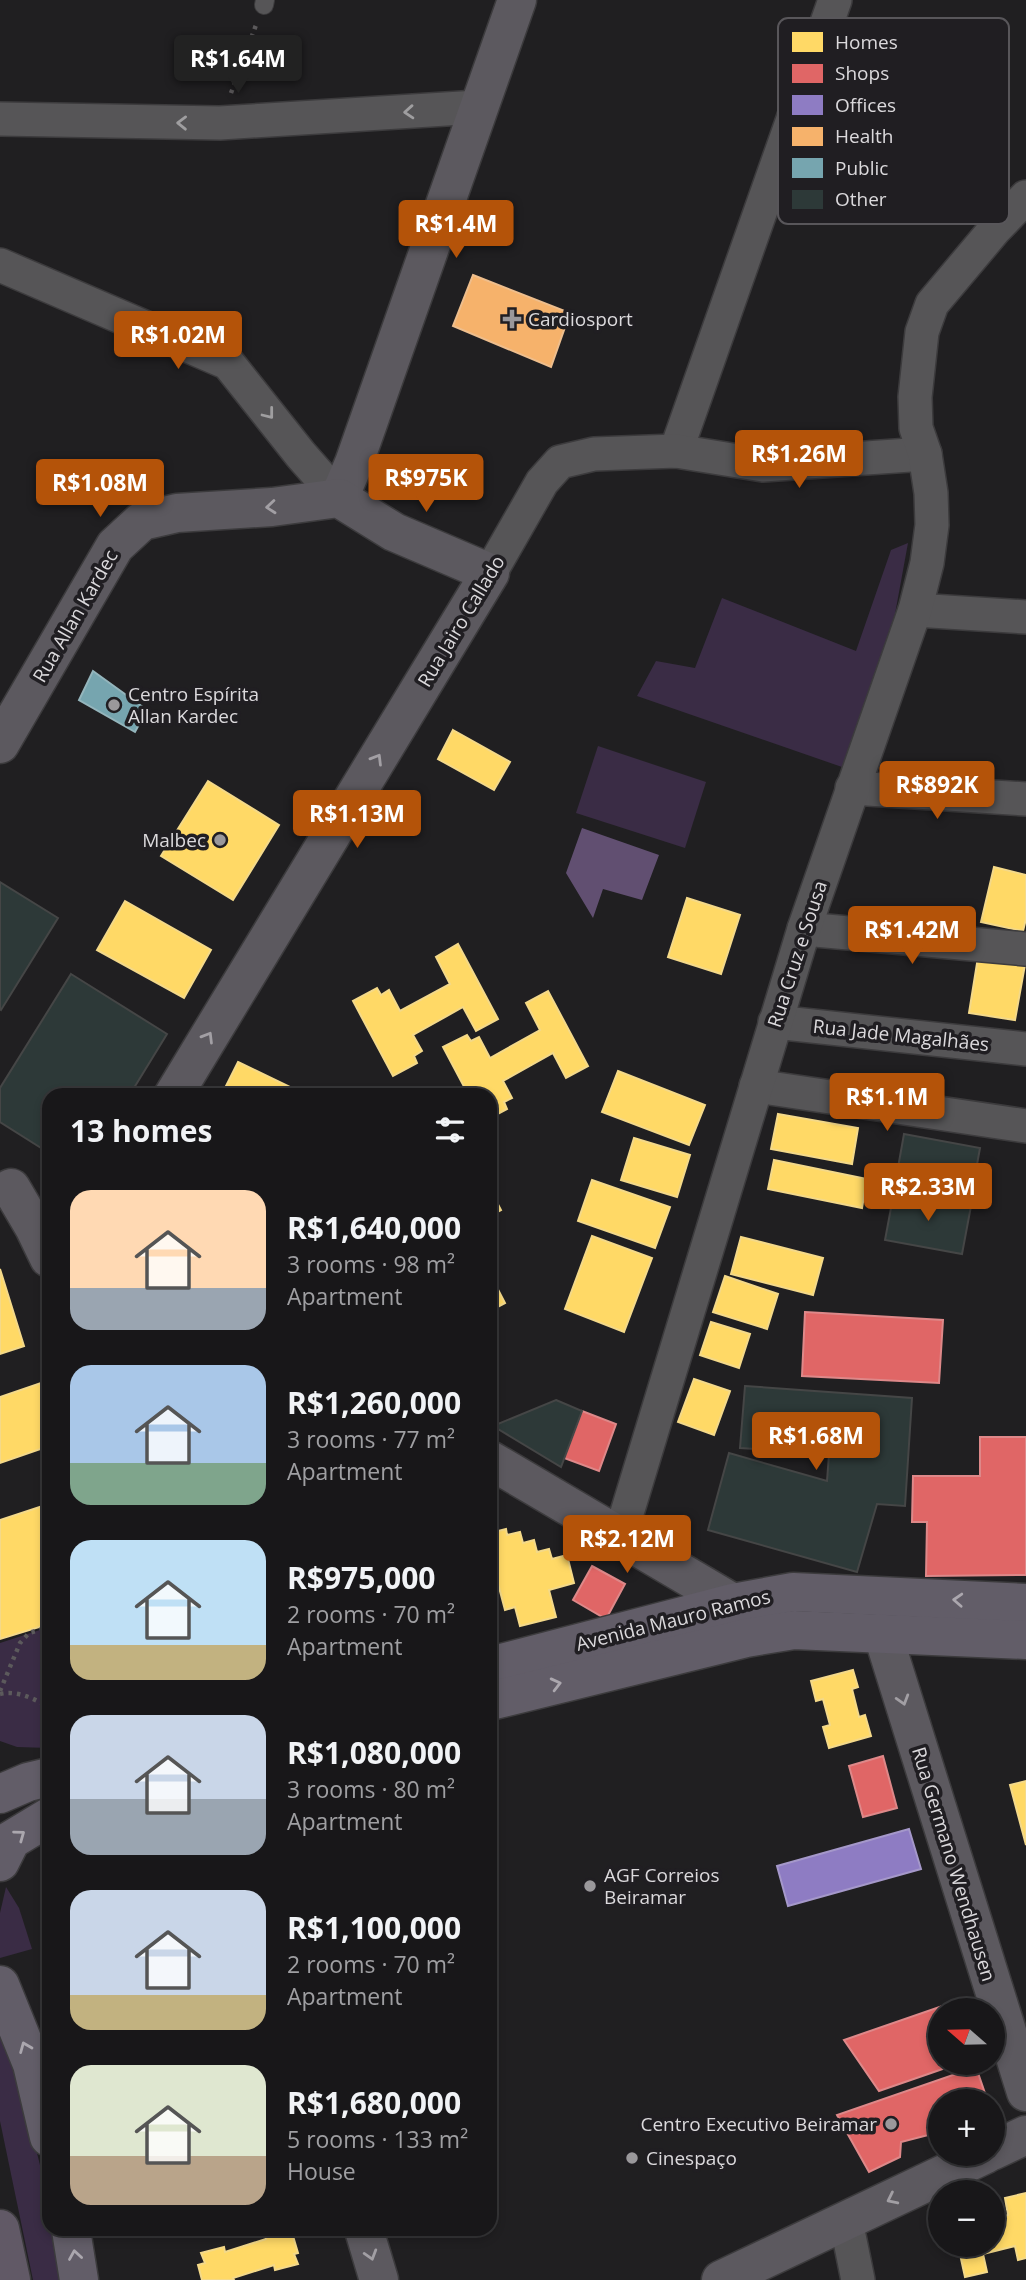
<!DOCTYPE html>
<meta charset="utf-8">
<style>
:root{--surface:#181719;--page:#252426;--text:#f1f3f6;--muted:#9f9fa2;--line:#363638;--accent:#b45309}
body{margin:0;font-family:"Open Sans",sans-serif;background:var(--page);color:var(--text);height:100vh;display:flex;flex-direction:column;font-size:26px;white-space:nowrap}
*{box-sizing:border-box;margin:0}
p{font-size:23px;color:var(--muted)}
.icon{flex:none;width:38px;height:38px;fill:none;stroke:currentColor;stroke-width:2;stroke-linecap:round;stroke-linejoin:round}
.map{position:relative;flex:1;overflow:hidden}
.details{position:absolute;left:42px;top:1088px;width:455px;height:1148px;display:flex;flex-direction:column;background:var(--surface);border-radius:21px;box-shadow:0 4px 10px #0003,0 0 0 2px var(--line)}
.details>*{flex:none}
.needle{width:46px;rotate:290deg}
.buttons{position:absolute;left:928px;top:1998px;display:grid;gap:14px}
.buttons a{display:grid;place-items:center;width:77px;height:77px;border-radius:50%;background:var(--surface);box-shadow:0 4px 10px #0003,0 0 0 2px var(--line);font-size:35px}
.price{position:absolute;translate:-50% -60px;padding:0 16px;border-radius:7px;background:var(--accent);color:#fff;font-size:23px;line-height:46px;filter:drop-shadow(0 2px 4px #0008)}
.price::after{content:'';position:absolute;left:50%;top:42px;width:21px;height:16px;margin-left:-10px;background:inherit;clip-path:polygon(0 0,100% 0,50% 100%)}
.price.selected{background:#222;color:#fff}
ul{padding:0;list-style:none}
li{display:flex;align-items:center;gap:21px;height:175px;padding:0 28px}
li span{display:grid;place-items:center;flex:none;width:196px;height:140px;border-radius:21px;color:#555}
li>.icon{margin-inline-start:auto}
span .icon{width:84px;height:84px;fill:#fffc;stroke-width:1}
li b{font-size:30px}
h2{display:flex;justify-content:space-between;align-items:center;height:84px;padding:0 28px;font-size:30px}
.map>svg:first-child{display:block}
.green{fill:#3a2c45}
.water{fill:#614f71}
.homes{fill:#ffd966;stroke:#f4d989;stroke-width:2}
.shops{fill:#e06666;stroke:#de8889;stroke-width:2}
.offices{fill:#8e7cc3;stroke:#a598ca;stroke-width:2}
.health{fill:#f6b26b;stroke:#eebe8d;stroke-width:2}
.public{fill:#76a5af;stroke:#94b5bc;stroke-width:2}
.building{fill:#2d3938;stroke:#454646;stroke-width:2}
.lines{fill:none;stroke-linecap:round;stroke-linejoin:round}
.lane-casing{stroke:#3c3b3d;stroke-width:20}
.street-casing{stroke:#3c3b3d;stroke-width:36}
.secondary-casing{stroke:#3c3b3d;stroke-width:41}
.primary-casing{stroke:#3c3b3d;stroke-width:41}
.highway-casing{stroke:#3c3b3d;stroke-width:41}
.path{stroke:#5c5a5c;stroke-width:4.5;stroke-dasharray:3.5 5;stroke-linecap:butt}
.lane{stroke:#565557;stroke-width:18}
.street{stroke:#565557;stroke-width:33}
.secondary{stroke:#5c595f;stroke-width:38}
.primary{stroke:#625d68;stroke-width:38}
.highway{stroke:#615966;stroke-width:38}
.oneway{stroke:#9f9ea0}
.oneway2{stroke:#a29fa4}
.oneway3{stroke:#aba7ae}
.poi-dot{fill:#9a989b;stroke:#201e22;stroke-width:2.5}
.labels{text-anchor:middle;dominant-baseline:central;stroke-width:7;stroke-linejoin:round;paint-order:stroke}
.poi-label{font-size:19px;fill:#dbd9dc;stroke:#201e22;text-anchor:start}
.street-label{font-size:19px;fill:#dbd9dc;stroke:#201e22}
.key{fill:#201e22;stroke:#58565a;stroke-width:2}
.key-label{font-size:19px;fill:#dbd9dc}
</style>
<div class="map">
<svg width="1026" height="2280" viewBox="0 0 1026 2280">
<rect width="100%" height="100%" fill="#201f21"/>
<!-- green -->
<g class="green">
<path d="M908,543L895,614L842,767L637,696L656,661L695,668L722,598L856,651L891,550Z"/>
<path d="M598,746L706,782L685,848L576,813Z"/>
<path d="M49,1627V1748L17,1747L0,1741V1643Z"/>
<path d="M6,1887L19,1908L32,1949L0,1958V1913Z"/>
<path d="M0,2022C14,2060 24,2099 33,2138C41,2168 49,2198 49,2230H52L61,2280H33L0,2121Z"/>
</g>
<!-- water -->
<path class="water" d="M582,828L659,855L642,900L603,889L593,918L566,873Z"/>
<!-- homes -->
<g class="homes">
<path d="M453,730L510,762L494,790L438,759Z"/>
<path d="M208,781L279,825L233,900L161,856Z"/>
<path d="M994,867L1026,875V919L1023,931L981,922Z"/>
<path d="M687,898L740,915L721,974L668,957Z"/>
<path d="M125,901L211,950L184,998L97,950Z"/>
<path d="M458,944L498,1019L476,1031L463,1007L413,1035L422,1051L414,1056L417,1063L393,1076L353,1001L377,988L381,995L389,990L400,1011L450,984L436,957Z"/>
<path d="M979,951L1026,959L1015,1020L969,1013Z"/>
<path d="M548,991L588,1066L566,1078L553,1053L503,1081L512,1098L504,1102L507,1109L490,1118V1096H469L443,1047L467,1035L471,1041L479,1037L490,1058L540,1030L526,1003Z"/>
<path d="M238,1062L290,1087L286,1096H241L225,1088Z"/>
<path d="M618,1071L705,1105L689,1145L602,1112Z"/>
<path d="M778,1114L858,1128L852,1164L771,1149Z"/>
<path d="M634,1138L690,1155L677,1197L621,1180Z"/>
<path d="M774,1160L867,1179L862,1208L768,1189Z"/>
<path d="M592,1180L670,1207L655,1248L578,1221Z"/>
<path d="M490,1189L501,1210L490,1216Z"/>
<path d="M592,1236L652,1258L624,1332L565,1309Z"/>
<path d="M741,1237L823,1258L813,1295L731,1274Z"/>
<path d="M0,1269L24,1346L0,1354Z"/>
<path d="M490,1274L505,1303L490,1311Z"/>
<path d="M725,1276L778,1294L767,1329L713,1312Z"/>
<path d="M711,1322L750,1334L739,1368L700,1355Z"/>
<path d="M694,1379L730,1391L714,1435L678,1422Z"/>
<path d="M41,1383L49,1405V1446L0,1463V1397Z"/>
<path d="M49,1504V1624L0,1639V1520Z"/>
<path d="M506,1529L507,1535L520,1532L523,1543L534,1540L537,1552L549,1549L552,1559L567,1555L574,1583L549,1590L556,1617L520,1626L515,1607L505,1610L492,1561L490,1562V1533Z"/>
<path d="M853,1670L858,1687L852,1689L859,1717L865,1715L871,1736L829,1748L823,1727L830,1725L823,1699L816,1701L811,1681Z"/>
<path d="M1026,1781V1845L1010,1785Z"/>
<path d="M1026,2193V2258L1018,2260L1015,2246L983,2254L987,2272L965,2277L958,2245H992V2219L1008,2215L1005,2198Z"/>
<path d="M274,2230H287L289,2237L293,2236L298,2253L294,2254L298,2264L275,2270L274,2265L233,2278L234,2280H202L198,2265L205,2263L201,2253L224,2247L225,2252L266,2239L264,2233Z"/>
</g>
<!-- shops -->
<g class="shops">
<path d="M805,1312L943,1320L939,1383L802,1376Z"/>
<path d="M582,1411L616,1424L599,1471L564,1458Z"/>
<path d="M980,1437H1026V1575L926,1576L927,1522H912L913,1476H980Z"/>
<path d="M592,1566L625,1584L606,1619L573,1600Z"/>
<path d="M883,1756L897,1808L863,1817L849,1766Z"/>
<path d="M951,2003L954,2011H940V2063H960L879,2091L844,2040Z"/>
<path d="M976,2067L988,2102H940V2132L901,2142L900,2157L869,2172L837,2115Z"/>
</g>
<!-- offices -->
<path class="offices" d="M909,1829L921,1869L788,1906L777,1866Z"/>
<!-- health -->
<path class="health" d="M473,275L570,313L551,367L453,326Z"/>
<!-- public -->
<path class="public" d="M93,671L147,710L135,732L79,700Z"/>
<!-- building -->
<g class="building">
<path d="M0,882L58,918L1,1010L0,1009Z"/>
<path d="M71,974L167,1034L129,1096H49V1153L0,1122V1088Z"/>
<path d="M904,1134L980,1148L970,1203L894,1190Z"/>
<path d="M894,1192L971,1206L962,1254L885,1240Z"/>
<path d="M745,1386L912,1398L905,1506L877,1504L857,1572L708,1530L729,1453L827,1481L829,1454L740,1448Z"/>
<path d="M556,1400L582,1411L561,1467L493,1426Z"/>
</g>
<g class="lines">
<defs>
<path id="lane" d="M264,5L265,0"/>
<g id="street">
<path d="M0,119L220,123L478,107"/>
<path d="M0,265L228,363L301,455L339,498"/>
<path d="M676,451L835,0"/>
<path d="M490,573L542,482L560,462L594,454L676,451L763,465L925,454"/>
<path d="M915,610L1026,617"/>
<path d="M852,788L1026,799"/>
<path d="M804,929L1026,949"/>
<path d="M775,1022L1026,1049"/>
<path d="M756,1086L1026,1126"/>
<path d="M620,1536L804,929L915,610L927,563L932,525L931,493L925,454L916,428L915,397L922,332L932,304L995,229L1026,197"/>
<path d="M846,2221L858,2280"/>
</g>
<g id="secondary">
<path d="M339,498L354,463L517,0"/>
<path d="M0,744L115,546L142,521L177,513L272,507L339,498L394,532L490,573L173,1096"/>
<path d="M11,1188L34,1227L49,1258"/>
<path d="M490,1460L733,1603L755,1613"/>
<path d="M883,1635L1026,2092"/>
<path d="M992,2151L1026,2135"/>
<path d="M364,2230L379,2280"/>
<path d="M721,2280L986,2154"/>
</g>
<g id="primary">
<path d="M490,1666L733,1603L793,1592L1026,1603"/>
<path d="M490,1701L746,1638L794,1630L1026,1640"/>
<path d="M0,1794L28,1782L49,1777"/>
<path d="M0,1862L11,1840L49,1817"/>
<path d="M0,1985L32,2064L49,2137"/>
<path d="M71,2230L79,2280"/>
</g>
<path id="highway" d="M0,2229L11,2280"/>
</defs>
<!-- lane casing -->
<use href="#lane" class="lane-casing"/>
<!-- street casing -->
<use href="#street" class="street-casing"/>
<!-- secondary casing -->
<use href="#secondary" class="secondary-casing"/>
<!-- primary casing -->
<use href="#primary" class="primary-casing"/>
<!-- highway casing -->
<use href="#highway" class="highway-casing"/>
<!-- path -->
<g class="path">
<path d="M231,93L256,25"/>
<path d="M0,1691L20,1643L29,1633L49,1627"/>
<path d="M0,1694C18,1690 34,1699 49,1707"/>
</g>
<!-- lane -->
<use href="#lane" class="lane"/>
<!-- street -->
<use href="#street" class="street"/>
<!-- secondary -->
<use href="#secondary" class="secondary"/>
<!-- primary -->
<use href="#primary" class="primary"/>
<!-- highway -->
<use href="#highway" class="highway"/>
</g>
<!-- one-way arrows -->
<defs><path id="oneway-chevron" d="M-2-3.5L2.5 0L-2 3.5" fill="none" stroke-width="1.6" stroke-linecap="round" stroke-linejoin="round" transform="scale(1.75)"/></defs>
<g class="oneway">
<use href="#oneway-chevron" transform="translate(409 112) rotate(176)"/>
<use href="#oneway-chevron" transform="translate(182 123) rotate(-179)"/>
<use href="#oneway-chevron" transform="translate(269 414) rotate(52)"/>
</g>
<g class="oneway2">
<use href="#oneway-chevron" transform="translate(271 507) rotate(175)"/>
<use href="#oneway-chevron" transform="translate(377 759) rotate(-59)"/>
<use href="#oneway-chevron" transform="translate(208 1037) rotate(-59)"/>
<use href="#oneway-chevron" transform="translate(903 1700) rotate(73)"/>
<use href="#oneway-chevron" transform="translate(892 2199) rotate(154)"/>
<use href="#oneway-chevron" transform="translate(371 2255) rotate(73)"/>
</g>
<g class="oneway3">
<use href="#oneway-chevron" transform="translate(958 1600) rotate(-177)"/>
<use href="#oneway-chevron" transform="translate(556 1684) rotate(-14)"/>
<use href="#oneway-chevron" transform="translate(20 1835) rotate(-36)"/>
<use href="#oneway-chevron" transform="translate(25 2047) rotate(-112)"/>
<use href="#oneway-chevron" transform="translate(75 2255) rotate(-99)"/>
</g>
<!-- markers -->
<g class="poi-dot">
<path d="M508.5 308.5h7v7h7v7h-7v7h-7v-7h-7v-7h7z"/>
<circle cx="114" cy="705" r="7"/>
<circle cx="220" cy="840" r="7"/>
<circle cx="590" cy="1886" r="7"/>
<circle cx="891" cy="2124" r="7"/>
<circle cx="632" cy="2158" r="7"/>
</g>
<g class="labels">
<!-- poi labels -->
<g class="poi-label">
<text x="528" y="319">Cardiosport</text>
<text x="128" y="694">Centro Espírita<tspan x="128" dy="22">Allan Kardec</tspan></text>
<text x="206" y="840" text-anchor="end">Malbec</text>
<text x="604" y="1875">AGF Correios<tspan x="604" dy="22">Beiramar</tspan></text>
<text x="877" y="2124" text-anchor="end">Centro Executivo Beiramar</text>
<text x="646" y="2158">Cinespaço</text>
</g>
<!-- street labels -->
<g class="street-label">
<text transform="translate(75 616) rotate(-60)">Rua Allan Kardec</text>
<text transform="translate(461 621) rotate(-59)">Rua Jairo Callado</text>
<text transform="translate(797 954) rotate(-72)">Rua Cruz e Sousa</text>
<text transform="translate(901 1035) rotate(6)">Rua Jade Magalhães</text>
<text transform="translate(673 1620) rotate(-14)">Avenida Mauro Ramos</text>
<text transform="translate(954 1864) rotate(73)">Rua Germano Wendhausen</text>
</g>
</g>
<!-- legend -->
<rect x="778" y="18" width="231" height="206" rx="10" class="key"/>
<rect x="792" y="32" width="31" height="20" fill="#ffd966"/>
<rect x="792" y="64" width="31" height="19" fill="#e06666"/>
<rect x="792" y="95" width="31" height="20" fill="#8e7cc3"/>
<rect x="792" y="127" width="31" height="19" fill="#f6b26b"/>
<rect x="792" y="158" width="31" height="20" fill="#76a5af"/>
<rect x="792" y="190" width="31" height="19" fill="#2d3938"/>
<g class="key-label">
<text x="835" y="49">Homes</text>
<text x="835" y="80">Shops</text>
<text x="835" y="112">Offices</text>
<text x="835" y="143">Health</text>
<text x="835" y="175">Public</text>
<text x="835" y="206">Other</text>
</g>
</svg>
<div class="buttons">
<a><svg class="needle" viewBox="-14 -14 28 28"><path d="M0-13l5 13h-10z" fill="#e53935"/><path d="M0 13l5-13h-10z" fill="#9f9fa2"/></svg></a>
<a>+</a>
<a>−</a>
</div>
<b class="price selected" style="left:238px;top:95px">R$1.64M</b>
<b class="price" style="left:456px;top:260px">R$1.4M</b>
<b class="price" style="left:178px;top:371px">R$1.02M</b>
<b class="price" style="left:799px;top:490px">R$1.26M</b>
<b class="price" style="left:426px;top:514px">R$975K</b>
<b class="price" style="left:100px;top:519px">R$1.08M</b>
<b class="price" style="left:937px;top:821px">R$892K</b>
<b class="price" style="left:357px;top:850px">R$1.13M</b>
<b class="price" style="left:912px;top:966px">R$1.42M</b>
<b class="price" style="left:887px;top:1133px">R$1.1M</b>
<b class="price" style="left:928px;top:1223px">R$2.33M</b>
<b class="price" style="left:816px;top:1472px">R$1.68M</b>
<b class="price" style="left:627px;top:1575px">R$2.12M</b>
<section class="details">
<h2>13 homes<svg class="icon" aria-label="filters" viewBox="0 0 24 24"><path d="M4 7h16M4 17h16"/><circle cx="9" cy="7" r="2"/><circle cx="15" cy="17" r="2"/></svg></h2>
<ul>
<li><span style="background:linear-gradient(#ffd9b3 70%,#9aa5b1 0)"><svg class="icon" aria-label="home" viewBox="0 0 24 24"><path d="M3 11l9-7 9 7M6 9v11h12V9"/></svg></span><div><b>R$1,640,000</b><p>3 rooms · 98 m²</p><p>Apartment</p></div></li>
<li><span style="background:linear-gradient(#a9c7e8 70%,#7fa58c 0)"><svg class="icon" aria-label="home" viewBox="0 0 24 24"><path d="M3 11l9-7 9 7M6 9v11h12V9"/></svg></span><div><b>R$1,260,000</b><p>3 rooms · 77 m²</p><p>Apartment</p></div></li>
<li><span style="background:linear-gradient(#bfe0f5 75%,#c2b280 0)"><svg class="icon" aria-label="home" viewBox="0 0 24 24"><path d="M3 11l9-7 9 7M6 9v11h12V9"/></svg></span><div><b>R$975,000</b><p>2 rooms · 70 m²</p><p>Apartment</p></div></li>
<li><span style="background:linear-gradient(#c9d6e8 60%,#9aa5b1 0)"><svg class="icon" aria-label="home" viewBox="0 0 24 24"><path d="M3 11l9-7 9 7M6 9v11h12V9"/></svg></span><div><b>R$1,080,000</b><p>3 rooms · 80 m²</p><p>Apartment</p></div></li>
<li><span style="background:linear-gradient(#c9d6e8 75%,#c2b280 0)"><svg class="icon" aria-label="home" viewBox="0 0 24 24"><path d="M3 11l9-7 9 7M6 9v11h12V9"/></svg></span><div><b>R$1,100,000</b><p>2 rooms · 70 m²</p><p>Apartment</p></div></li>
<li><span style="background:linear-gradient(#dfe7d0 65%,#b9a48a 0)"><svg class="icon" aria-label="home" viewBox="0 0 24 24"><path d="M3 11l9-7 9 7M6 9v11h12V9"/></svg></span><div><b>R$1,680,000</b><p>5 rooms · 133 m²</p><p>House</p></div></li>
</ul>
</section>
</div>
